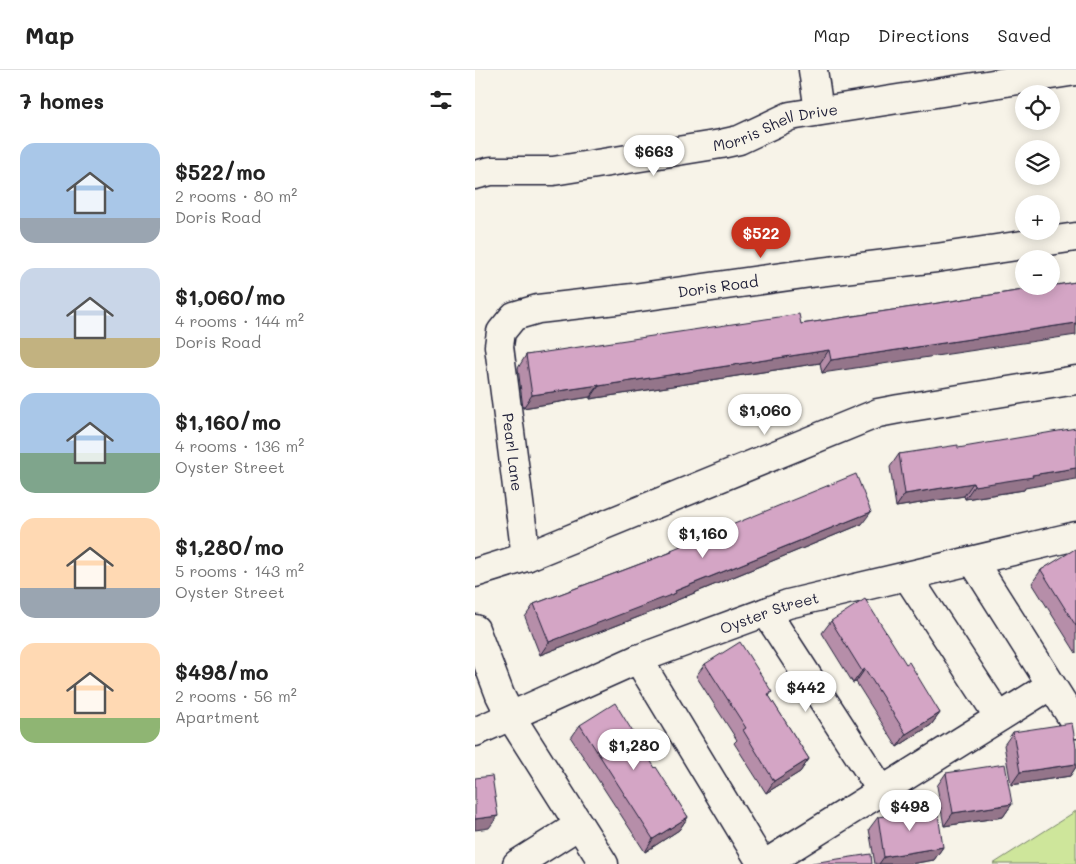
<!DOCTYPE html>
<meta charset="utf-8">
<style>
:root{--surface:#fff;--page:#f6f6f6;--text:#222;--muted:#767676;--line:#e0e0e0;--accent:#c8321e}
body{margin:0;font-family:Mali,sans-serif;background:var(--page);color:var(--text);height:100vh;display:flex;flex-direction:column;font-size:19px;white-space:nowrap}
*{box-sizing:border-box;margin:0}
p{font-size:16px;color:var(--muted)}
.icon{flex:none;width:28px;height:28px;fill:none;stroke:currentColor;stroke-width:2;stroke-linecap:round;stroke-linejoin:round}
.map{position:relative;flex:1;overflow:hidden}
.details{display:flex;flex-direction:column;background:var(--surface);width:475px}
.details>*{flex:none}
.controls{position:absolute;left:540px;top:15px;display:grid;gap:10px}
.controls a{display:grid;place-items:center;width:45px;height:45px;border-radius:50%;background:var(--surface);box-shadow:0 2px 12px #0003;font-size:25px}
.price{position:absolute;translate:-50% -42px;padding:0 11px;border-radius:18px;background:#fff;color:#222;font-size:16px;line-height:32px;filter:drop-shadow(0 1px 2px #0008)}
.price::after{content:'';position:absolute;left:50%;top:30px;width:15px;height:11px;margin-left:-8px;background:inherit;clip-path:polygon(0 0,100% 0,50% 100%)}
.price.current{background:var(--accent);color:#fff}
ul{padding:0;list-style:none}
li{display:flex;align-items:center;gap:15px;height:125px;padding:0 20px}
li span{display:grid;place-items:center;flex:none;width:140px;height:100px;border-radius:15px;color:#555}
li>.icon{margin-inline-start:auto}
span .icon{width:60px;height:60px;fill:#fffc;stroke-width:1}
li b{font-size:21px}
h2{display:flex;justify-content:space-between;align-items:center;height:60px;padding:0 20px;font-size:21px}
header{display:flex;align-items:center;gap:30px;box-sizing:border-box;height:70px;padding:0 25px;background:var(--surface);border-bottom:1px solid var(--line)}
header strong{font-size:24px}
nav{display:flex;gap:28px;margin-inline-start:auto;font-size:18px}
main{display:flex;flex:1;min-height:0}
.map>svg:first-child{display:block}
.green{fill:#cee69b;stroke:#78846b}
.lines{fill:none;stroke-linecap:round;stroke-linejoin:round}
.minor-casing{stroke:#22223b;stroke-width:31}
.minor{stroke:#f7f3e8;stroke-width:28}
.wall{fill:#b68ea9;stroke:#22223b}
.shaded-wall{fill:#94748a;stroke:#22223b}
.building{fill:#d4a5c5;stroke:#22223b}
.labels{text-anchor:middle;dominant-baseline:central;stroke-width:4;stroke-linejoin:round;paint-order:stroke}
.street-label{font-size:15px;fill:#22223b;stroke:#f7f3e8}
</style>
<header>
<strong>Map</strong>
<nav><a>Map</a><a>Directions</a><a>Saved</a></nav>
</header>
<main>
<section class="details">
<h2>7 homes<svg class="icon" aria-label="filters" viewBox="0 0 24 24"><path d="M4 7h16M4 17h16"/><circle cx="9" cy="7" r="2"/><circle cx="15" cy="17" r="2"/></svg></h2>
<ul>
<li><span style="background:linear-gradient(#a9c7e8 75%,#9aa5b1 0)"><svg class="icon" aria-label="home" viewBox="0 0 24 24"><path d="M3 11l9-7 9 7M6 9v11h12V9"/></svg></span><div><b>$522/mo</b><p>2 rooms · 80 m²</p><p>Doris Road</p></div></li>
<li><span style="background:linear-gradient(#c9d6e8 70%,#c2b280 0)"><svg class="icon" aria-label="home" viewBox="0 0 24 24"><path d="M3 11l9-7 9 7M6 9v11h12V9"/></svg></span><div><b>$1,060/mo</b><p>4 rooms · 144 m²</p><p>Doris Road</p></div></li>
<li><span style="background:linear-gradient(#a9c7e8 60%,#7fa58c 0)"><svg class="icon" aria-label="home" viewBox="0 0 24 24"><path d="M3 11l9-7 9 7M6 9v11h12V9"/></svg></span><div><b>$1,160/mo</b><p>4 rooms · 136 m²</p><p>Oyster Street</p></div></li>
<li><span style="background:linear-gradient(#ffd9b3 70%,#9aa5b1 0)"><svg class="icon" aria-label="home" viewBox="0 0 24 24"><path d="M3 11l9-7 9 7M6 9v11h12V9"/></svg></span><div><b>$1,280/mo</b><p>5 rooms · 143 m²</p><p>Oyster Street</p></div></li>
<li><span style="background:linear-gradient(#ffd9b3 75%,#8fb573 0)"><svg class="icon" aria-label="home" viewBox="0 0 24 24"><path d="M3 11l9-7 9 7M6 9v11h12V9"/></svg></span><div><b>$498/mo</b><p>2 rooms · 56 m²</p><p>Apartment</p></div></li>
</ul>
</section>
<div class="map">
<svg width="601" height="794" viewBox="0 0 601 794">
<rect width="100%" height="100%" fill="#f7f3e8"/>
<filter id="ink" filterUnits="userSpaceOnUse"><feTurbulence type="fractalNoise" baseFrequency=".02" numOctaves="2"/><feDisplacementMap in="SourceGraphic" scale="10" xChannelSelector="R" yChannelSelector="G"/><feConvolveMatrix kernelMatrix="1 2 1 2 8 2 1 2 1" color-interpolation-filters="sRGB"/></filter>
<g filter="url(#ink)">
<!-- green -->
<path class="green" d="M601,741V794H518Z"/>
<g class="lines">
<defs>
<g id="minor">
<path d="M338,0L344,41"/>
<path id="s1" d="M0,105L16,101H78L246,74L264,70L315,46L601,1"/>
<path id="s2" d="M51,487L24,276L26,262L39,246L63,239L158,228L336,203L461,188L601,167"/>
<path d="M498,491L601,654"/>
<path d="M0,503L51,487L403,343L424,339L601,310"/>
<path d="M432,506L524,647"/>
<path d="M291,542L407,721"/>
<path d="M0,559L25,625L36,647L129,794"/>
<path d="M163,589L287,794"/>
<path id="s3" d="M0,662L163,589L313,534L601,466"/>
<path d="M42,794L104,755"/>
<path d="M290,794L576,615"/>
</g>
</defs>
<!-- minor casing -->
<use href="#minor" class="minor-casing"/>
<!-- minor -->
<use href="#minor" class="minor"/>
</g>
<!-- wall -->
<g class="wall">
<path d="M601,212L347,303L345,293L115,329V327L48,338L43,298L51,285L326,254Z"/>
<path d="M483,378L550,418L549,420L490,429L489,426L421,437L415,397L424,384Z"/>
<path d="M387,454L195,533L192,536L65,585L50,547L59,534L194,483L196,480Z"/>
<path d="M601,480V583L557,513L566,500Z"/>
<path d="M356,551L431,594L465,643L456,655L422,677L381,612L378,613L347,563Z"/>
<path d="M230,594L297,622L294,626L334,689L325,702L291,723L259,673L262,670L221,606Z"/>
<path d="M105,655L180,698L213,747L204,760L170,782L96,668Z"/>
<path d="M538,662L601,677V697L595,706L536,715L529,675Z"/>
<path d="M471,703L537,734L528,747L469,756L462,716Z"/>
<path d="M403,747L468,777L459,790L435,794H400L394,759Z"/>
</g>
<!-- shaded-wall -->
<g class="shaded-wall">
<path d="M601,253V265L347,303L356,290Z"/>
<path d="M354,280L345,293L115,329L124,316Z"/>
<path d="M124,315L115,327L48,338L57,325Z"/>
<path d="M601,398V409L550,418L549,420L490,429L499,416L557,405Z"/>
<path d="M498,413L489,426L421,437L430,424Z"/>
<path d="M396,442L387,454L195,533L192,536L65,585L74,572Z"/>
<path d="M390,599L381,612L378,613L387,601Z"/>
<path d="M465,643L456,655L422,677L431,664Z"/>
<path d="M334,689L325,702L291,723L299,711Z"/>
<path d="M601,694V697L595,706L536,715L545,702Z"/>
<path d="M537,734L528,747L469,756L478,743Z"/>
<path d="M23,746L14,758L0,760V749Z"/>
<path d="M213,747L204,760L170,782L178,769Z"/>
<path d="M468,777L459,790L435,794H404L409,787Z"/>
</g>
<!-- building -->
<g class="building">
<path d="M601,212V253L356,290L354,280L124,316V315L57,325L51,285L324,244L326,254Z"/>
<path d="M601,358V398L557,405L558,407L499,416L498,413L430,424L424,384L483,375V378Z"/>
<path d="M381,404L396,442L200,521L201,523L74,572L59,534L197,482L196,480Z"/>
<path d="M600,479L601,480V556L566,500Z"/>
<path d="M390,529L431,594L434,592L465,643L431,664L390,599L387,601L356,551Z"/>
<path d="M265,572L297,622L293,624L334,689L299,711L268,660L271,658L230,594Z"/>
<path d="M140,633L180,698L181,697L213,747L178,769L105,655Z"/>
<path d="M597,653L601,677V694L545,702L538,662Z"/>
<path d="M530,694L537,734L478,743L471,703Z"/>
<path d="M17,706L23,746L0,749V708Z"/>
<path d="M462,738L468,777L409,787L403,747Z"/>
<path d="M396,784L397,794H337V793Z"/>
</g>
</g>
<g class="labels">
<!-- street labels -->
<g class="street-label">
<text stroke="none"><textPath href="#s1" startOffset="306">Morris Shell Drive</textPath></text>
<text stroke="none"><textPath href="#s2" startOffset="454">Doris Road</textPath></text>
<text transform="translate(38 382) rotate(83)">Pearl Lane</text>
<text stroke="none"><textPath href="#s3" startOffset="318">Oyster Street</textPath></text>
</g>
</g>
</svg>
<div class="controls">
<a><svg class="icon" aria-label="locate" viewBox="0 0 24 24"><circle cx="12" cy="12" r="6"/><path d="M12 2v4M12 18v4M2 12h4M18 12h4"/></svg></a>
<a><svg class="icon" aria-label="layers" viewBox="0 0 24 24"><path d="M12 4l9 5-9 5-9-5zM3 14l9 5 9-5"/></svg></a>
<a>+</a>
<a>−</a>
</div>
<b class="price" style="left:179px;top:107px">$663</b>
<b class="price current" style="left:286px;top:189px">$522</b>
<b class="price" style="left:290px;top:366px">$1,060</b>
<b class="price" style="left:228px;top:489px">$1,160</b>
<b class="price" style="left:331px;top:643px">$442</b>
<b class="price" style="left:159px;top:701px">$1,280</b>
<b class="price" style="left:435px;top:762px">$498</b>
</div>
</main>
